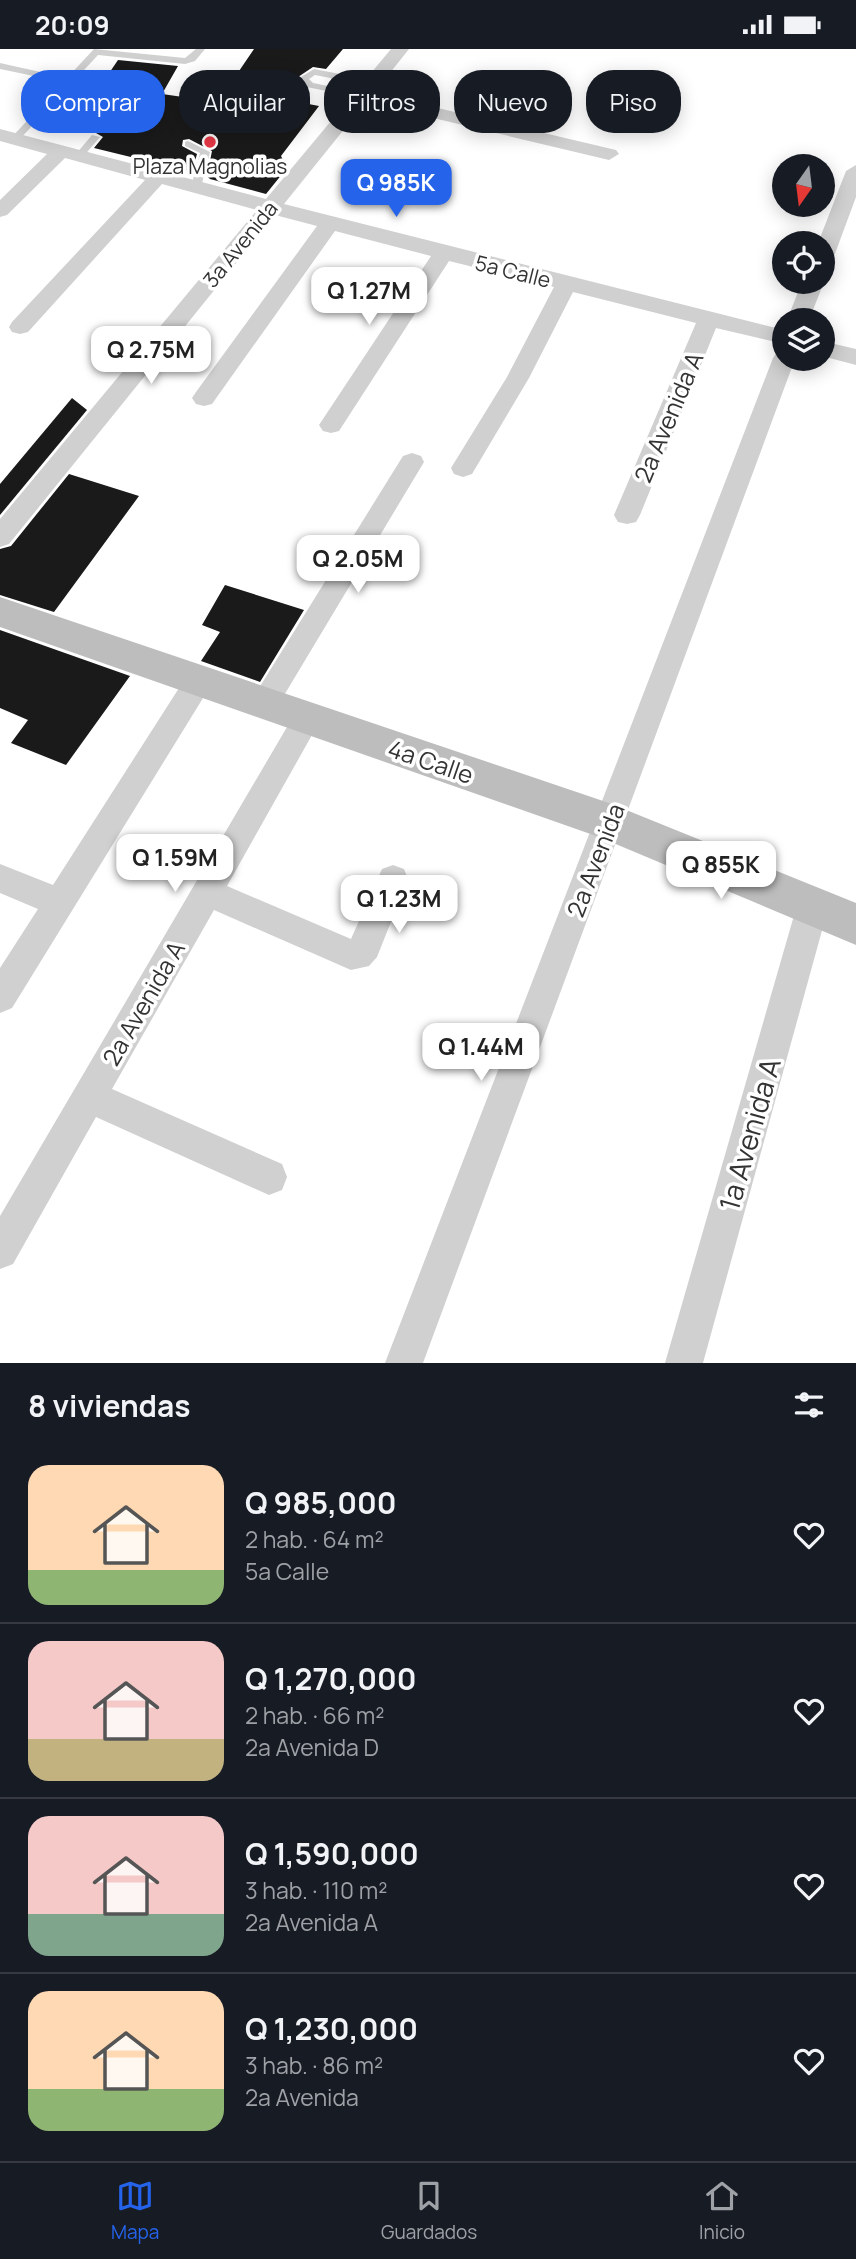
<!DOCTYPE html>
<html lang="es">
<meta charset="utf-8">
<style>
:root{--surface:#171b24;--page:#20242c;--text:#f1f3f6;--muted:#9ea1a6;--line:#363941;--accent:#2563eb}
body{margin:0;font-family:Manrope,sans-serif;background:var(--page);color:var(--text);height:100vh;display:flex;flex-direction:column;font-size:26px;white-space:nowrap}
*{box-sizing:border-box;margin:0}
p{font-size:23px;color:var(--muted)}
.icon{flex:none;width:38px;height:38px;fill:none;stroke:currentColor;stroke-width:2;stroke-linecap:round;stroke-linejoin:round}
.map{position:relative;height:1314px;overflow:hidden}
.side{display:flex;flex-direction:column;background:var(--surface);flex:1}
.side>*{flex:none}
.hud{position:absolute;left:21px;top:21px;width:816px;height:63px;display:flex;gap:14px}
.needle{width:46px;rotate:194deg}
.fabs{position:absolute;left:772px;top:105px;display:grid;gap:14px}
.fabs a{display:grid;place-items:center;width:63px;height:63px;border-radius:50%;background:var(--surface);box-shadow:0 4px 18px #0003;font-size:35px}
.price{position:absolute;translate:-50% -60px;padding:0 16px;border-radius:14px;background:#fff;color:#222;font-size:23px;line-height:46px;filter:drop-shadow(0 2px 4px #0008)}
.price::after{content:'';position:absolute;left:50%;top:42px;width:21px;height:16px;margin-left:-10px;background:inherit;clip-path:polygon(0 0,100% 0,50% 100%)}
.price.current{background:var(--accent);color:#fff}
ul{padding:0;list-style:none}
li{display:flex;align-items:center;gap:21px;height:175px;padding:0 28px}
li+li{border-top:2px solid var(--line)}
li span{display:grid;place-items:center;flex:none;width:196px;height:140px;border-radius:21px;color:#555}
li>.icon{margin-inline-start:auto}
span .icon{width:84px;height:84px;fill:#fffc;stroke-width:1}
li b{font-size:30px}
h2{display:flex;justify-content:space-between;align-items:center;height:84px;padding:0 28px;font-size:30px}
.pill{padding:0 24px;border-radius:28px;background:var(--surface);box-shadow:0 4px 18px #0003;font-size:24px;line-height:63px}
.pill.current{background:var(--accent);color:#fff}
.status{display:flex;justify-content:space-between;align-items:center;height:49px;padding:0 35px;background:var(--surface);direction:ltr}
.status svg{height:19px;fill:currentColor}
.menu{display:flex;justify-content:space-around;align-items:center;height:98px;border-top:2px solid var(--line);background:var(--surface);font-size:19px;color:var(--muted)}
.menu a{display:grid;justify-items:center;gap:4px}
.menu .current{color:var(--accent)}
.map>svg:first-child{display:block}
.building{fill:#1a1a1a}
.lines{fill:none;stroke-linecap:round;stroke-linejoin:round}
.service{fill:#d0d0d0;fill-rule:evenodd}
.minor{fill:#d0d0d0;fill-rule:evenodd}
.secondary{fill:#bdbdbd;fill-rule:evenodd}
.poi-dot{fill:#e63946;stroke:#fff;stroke-width:2.5}
.labels{text-anchor:middle;dominant-baseline:central;stroke-width:7;stroke-linejoin:round;paint-order:stroke}
.far-poi-label{font-size:21px;fill:#333;stroke:#fff}
.far-street-label{font-size:21px;fill:#333;stroke:#fff}
.street-label{font-size:24px;fill:#333;stroke:#fff}
.near-street-label{font-size:28px;fill:#333;stroke:#fff}
</style>
<div class="status"><b>20:09</b><svg viewBox="0 0 49 12"><path d="M0 12V9h3v3zM5 12V6h3v6zM10 12V3h3v9zM15 12V0h3v12zM26 1h20v11H26zM47 4h2v5h-2z"/></svg></div>
<div class="map">
<svg width="856" height="1314" viewBox="0 0 856 1314">
<rect width="100%" height="100%" fill="#fff"/>
<!-- building -->
<g class="building">
<path d="M254,0H343L326,20L313,18L295,30L308,41L298,53L319,57L281,107L287,119L266,145L210,130L207,127L212,102L189,90L183,91L182,97L197,105L192,123L94,99L103,88L96,84L99,75L88,74L96,62L59,58L78,37L99,39L118,11L178,17L162,45L218,53Z"/>
<path d="M72,349L87,361L0,466V435Z"/>
<path d="M69,425L139,447L54,563L0,546V500L11,497Z"/>
<path d="M225,536L304,561L260,633L201,612L220,583L202,576Z"/>
<path d="M0,581L130,627L66,716L11,694L28,671L0,659Z"/>
</g>
<g class="lines">
<!-- service -->
<g class="service">
<path d="M94,0L185,9L196,0H205L195,12L185,15L98,6L18,92H12V88L63,33L0,20V14L67,29Z"/>
<path d="M314,20L371,31L376,34L371,37L315,26L309,30L313,34L363,44L365,46L360,49L307,38L298,30Z"/>
<path d="M92,86L100,88L82,109H76V105Z"/>
<path d="M188,92L210,103L201,138L196,141L191,138L200,104L185,97V93Z"/>
</g>
<!-- minor -->
<g class="minor">
<path d="M391,0H409L374,44L616,101L619,105L609,111L366,53L284,155L784,281V295L716,279L640,466L636,473L627,475L618,473L614,466L696,274L573,243L529,329L472,425L463,428L454,425L451,419L507,328L554,238L449,212L339,382L331,384L323,382L319,376L431,207L335,182L212,355L204,357L196,355L192,349L196,343L317,177L275,166L9,495L0,498V470L257,161L162,135L28,283L20,285L12,283L9,278L12,273L145,131L65,109L7,166L0,168V151L47,105L0,92V80L266,150Z"/>
<path d="M856,116V148L833,210L829,215L822,217V194H818L846,122Z"/>
<path d="M822,231L824,233L809,271H787L802,233Z"/>
<path d="M822,292L856,300V316L822,307Z"/>
<path d="M784,301V310H795L423,1314H385L773,309L776,304Z"/>
<path d="M412,404L421,407L424,413L274,663L264,667L254,663L250,655L254,647L403,407Z"/>
<path d="M198,621L208,625L212,633L208,641L12,959L0,964V919L38,860L0,844V815L53,836L188,625Z"/>
<path d="M307,658L317,661L321,670L227,837L351,890L382,820L393,816L404,820L408,830L377,908L369,917L351,921L214,861L112,1040L282,1115L287,1128L282,1141L269,1146L96,1068L13,1215L0,1220V1167L297,661Z"/>
<path d="M813,841L824,846L829,856L703,1314H665L797,856L802,846Z"/>
</g>
<!-- secondary -->
<path class="secondary" d="M0,548L609,754L856,854V896L599,788L0,578Z"/>
</g>
<!-- markers -->
<circle class="poi-dot" cx="210" cy="93" r="7"/>
<g class="labels">
<!-- far-poi labels -->
<g class="far-poi-label">
<text x="210" y="117">Plaza Magnolias</text>
</g>
<!-- far-street labels -->
<g class="far-street-label">
<text transform="translate(240 195) rotate(-51)">3a Avenida</text>
<text transform="translate(513 222) rotate(14)">5a Calle</text>
</g>
<!-- street labels -->
<g class="street-label">
<text transform="translate(668 368) rotate(-67)">2a Avenida A</text>
<text transform="translate(431 712) rotate(19)">4a Calle</text>
<text transform="translate(595 811) rotate(-69)">2a Avenida</text>
<text transform="translate(143 954) rotate(-60)">2a Avenida A</text>
</g>
<!-- near-street labels -->
<g class="near-street-label">
<text transform="translate(749 1085) rotate(-74)">1a Avenida A</text>
</g>
</g>
</svg>
<div class="fabs">
<a><svg class="needle" viewBox="-14 -14 28 28"><path d="M0-13l5 13h-10z" fill="#e53935"/><path d="M0 13l5-13h-10z" fill="#9ea1a6"/></svg></a>
<a><svg class="icon" aria-label="locate" viewBox="0 0 24 24"><circle cx="12" cy="12" r="6"/><path d="M12 2v4M12 18v4M2 12h4M18 12h4"/></svg></a>
<a><svg class="icon" aria-label="layers" viewBox="0 0 24 24"><path d="M12 4l9 5-9 5-9-5zM3 14l9 5 9-5"/></svg></a>
</div>
<b class="price current" style="left:396px;top:170px">Q 985K</b>
<b class="price" style="left:369px;top:278px">Q 1.27M</b>
<b class="price" style="left:151px;top:337px">Q 2.75M</b>
<b class="price" style="left:358px;top:546px">Q 2.05M</b>
<b class="price" style="left:175px;top:845px">Q 1.59M</b>
<b class="price" style="left:721px;top:852px">Q 855K</b>
<b class="price" style="left:399px;top:886px">Q 1.23M</b>
<b class="price" style="left:481px;top:1034px">Q 1.44M</b>
<div class="hud">
<a class="pill current">Comprar</a>
<a class="pill">Alquilar</a>
<a class="pill">Filtros</a>
<a class="pill">Nuevo</a>
<a class="pill">Piso</a>
</div>
</div>
<section class="side">
<h2>8 viviendas<svg class="icon" aria-label="filters" viewBox="0 0 24 24"><path d="M4 7h16M4 17h16"/><circle cx="9" cy="7" r="2"/><circle cx="15" cy="17" r="2"/></svg></h2>
<ul>
<li><span style="background:linear-gradient(#ffd9b3 75%,#8fb573 0)"><svg class="icon" aria-label="home" viewBox="0 0 24 24"><path d="M3 11l9-7 9 7M6 9v11h12V9"/></svg></span><div><b>Q 985,000</b><p>2 hab. · 64 m²</p><p>5a Calle</p></div><svg class="icon" aria-label="heart" viewBox="0 0 24 24"><path d="M12 20l-8-8c-3-5 5-10 8-4 3-6 11-1 8 4z"/></svg></li>
<li><span style="background:linear-gradient(#f6c9c9 70%,#c2b280 0)"><svg class="icon" aria-label="home" viewBox="0 0 24 24"><path d="M3 11l9-7 9 7M6 9v11h12V9"/></svg></span><div><b>Q 1,270,000</b><p>2 hab. · 66 m²</p><p>2a Avenida D</p></div><svg class="icon" aria-label="heart" viewBox="0 0 24 24"><path d="M12 20l-8-8c-3-5 5-10 8-4 3-6 11-1 8 4z"/></svg></li>
<li><span style="background:linear-gradient(#f6c9c9 70%,#7fa58c 0)"><svg class="icon" aria-label="home" viewBox="0 0 24 24"><path d="M3 11l9-7 9 7M6 9v11h12V9"/></svg></span><div><b>Q 1,590,000</b><p>3 hab. · 110 m²</p><p>2a Avenida A</p></div><svg class="icon" aria-label="heart" viewBox="0 0 24 24"><path d="M12 20l-8-8c-3-5 5-10 8-4 3-6 11-1 8 4z"/></svg></li>
<li><span style="background:linear-gradient(#ffd9b3 70%,#8fb573 0)"><svg class="icon" aria-label="home" viewBox="0 0 24 24"><path d="M3 11l9-7 9 7M6 9v11h12V9"/></svg></span><div><b>Q 1,230,000</b><p>3 hab. · 86 m²</p><p>2a Avenida</p></div><svg class="icon" aria-label="heart" viewBox="0 0 24 24"><path d="M12 20l-8-8c-3-5 5-10 8-4 3-6 11-1 8 4z"/></svg></li>
</ul>
</section>
<nav class="menu">
<a class="current"><svg class="icon" aria-label="map" viewBox="0 0 24 24"><path d="M3 6l6-2 6 2 6-2v14l-6 2-6-2-6 2zM9 4v14M15 6v14"/></svg>Mapa</a>
<a><svg class="icon" aria-label="saved" viewBox="0 0 24 24"><path d="M7 4h10v16l-5-4-5 4z"/></svg>Guardados</a>
<a><svg class="icon" aria-label="home" viewBox="0 0 24 24"><path d="M3 11l9-7 9 7M6 9v11h12V9"/></svg>Inicio</a>
</nav>
